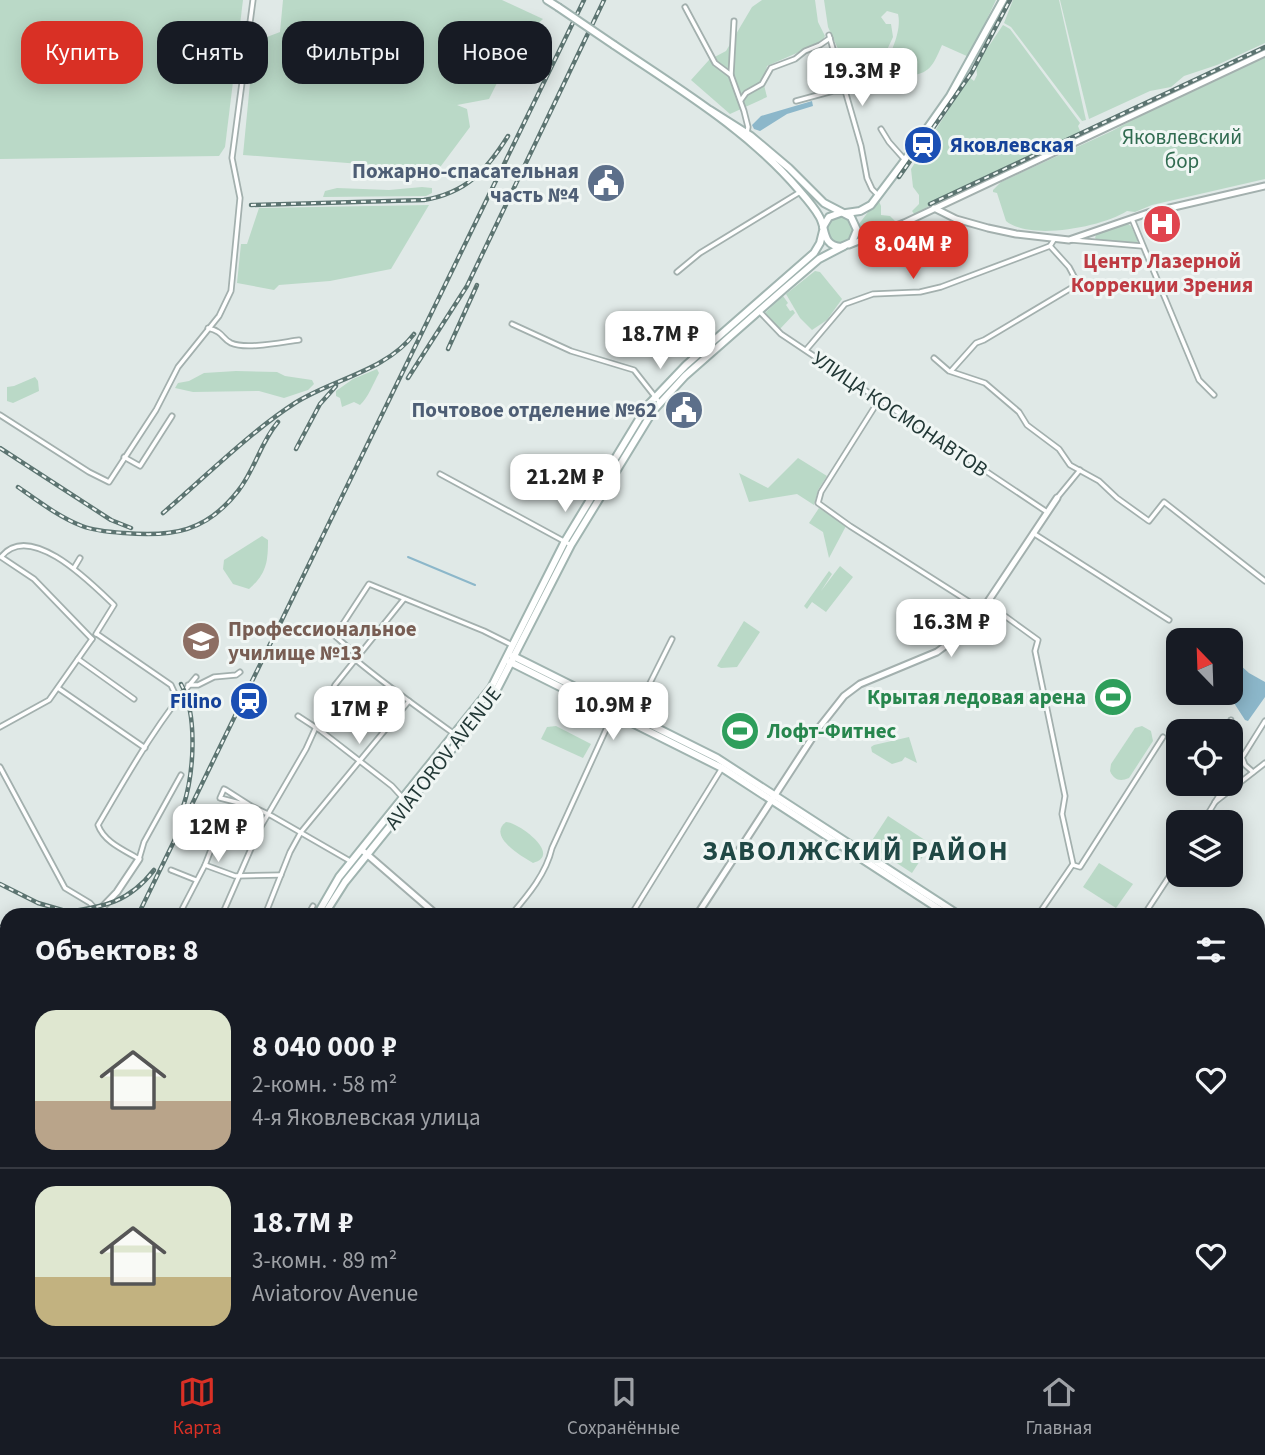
<!DOCTYPE html>
<html lang="ru">
<meta charset="utf-8">
<style>
:root{--surface:#171b24;--page:#242831;--text:#f1f3f6;--muted:#9ea1a6;--line:#363941;--accent:#d93025}
body{margin:0;font-family:"Source Sans 3",sans-serif;background:var(--page);color:var(--text);height:100vh;display:flex;flex-direction:column;font-size:26px;white-space:nowrap}
*{box-sizing:border-box;margin:0}
p{font-size:23px;color:var(--muted)}
.icon{flex:none;width:38px;height:38px;fill:none;stroke:currentColor;stroke-width:2;stroke-linecap:round;stroke-linejoin:round}
.map{position:relative;flex:1;overflow:hidden}
.drawer{position:absolute;left:0px;top:908px;width:1265px;height:450px;display:flex;flex-direction:column;background:var(--surface);border-radius:21px 21px 0 0;box-shadow:0 4px 18px #0003}
.drawer>*{flex:none}
.top-card{position:absolute;left:21px;top:21px;width:700px;height:63px;display:flex;gap:14px}
.needle{width:46px;rotate:337deg}
.controls{position:absolute;left:1166px;top:628px;display:grid;gap:14px}
.controls a{display:grid;place-items:center;width:77px;height:77px;border-radius:14px;background:var(--surface);box-shadow:0 4px 18px #0003;font-size:35px}
.price{position:absolute;translate:-50% -60px;padding:0 16px;border-radius:14px;background:#fff;color:#222;font-size:23px;line-height:46px;filter:drop-shadow(0 2px 4px #0008)}
.price::after{content:'';position:absolute;left:50%;top:42px;width:21px;height:16px;margin-left:-10px;background:inherit;clip-path:polygon(0 0,100% 0,50% 100%)}
.price.selected{background:var(--accent);color:#fff}
ul{padding:0;list-style:none}
li{display:flex;align-items:center;gap:21px;height:175px;padding:0 35px}
li+li{border-top:2px solid var(--line)}
li span{display:grid;place-items:center;flex:none;width:196px;height:140px;border-radius:21px;color:#555}
li>.icon{margin-inline-start:auto}
span .icon{width:84px;height:84px;fill:#fffc;stroke-width:1}
li b{font-size:30px}
h2{display:flex;justify-content:space-between;align-items:center;height:84px;padding:0 35px;font-size:30px}
.tag{padding:0 24px;border-radius:21px;background:var(--surface);box-shadow:0 4px 18px #0003;font-size:24px;line-height:63px}
.tag.selected{background:var(--accent);color:#fff}
.tab-bar{display:flex;justify-content:space-around;align-items:center;height:98px;border-top:2px solid var(--line);background:var(--surface);font-size:19px;color:var(--muted)}
.tab-bar a{display:grid;justify-items:center;gap:4px}
.tab-bar .selected{color:var(--accent)}
.map>svg:first-child{display:block}
.green{fill:#bad9c7}
.water{fill:#8cb7ca}
.lines{fill:none;stroke-linecap:round;stroke-linejoin:round}
.stream{stroke:#8cb7ca;stroke-width:2}
.minor-casing{stroke:#a3b0ae;stroke-width:7}
.tertiary-casing{stroke:#a3b0ae;stroke-width:9}
.secondary-casing{stroke:#a0b4b0;stroke-width:10}
.minor{stroke:#fff;stroke-width:3.5}
.tertiary{stroke:#fff;stroke-width:5}
.secondary{stroke:#fff;stroke-width:6}
.rail-casing{stroke:#5c7471;stroke-width:4.5}
.rail{stroke:#f0f6f4;stroke-width:2;stroke-dasharray:5;stroke-linecap:butt}
.secondary-bridge-casing{stroke:#a0b4b0;stroke-width:10;stroke-linecap:butt}
.secondary-bridge{stroke:#fff;stroke-width:6}
.labels{text-anchor:middle;dominant-baseline:central;stroke-width:6;stroke-linejoin:round;paint-order:stroke}
.park-label{font-size:21px;fill:#306b50;stroke:#f0f6f4}
.transit-label{font-size:21px;font-weight:bold;fill:#164399;stroke:#f0f6f4;text-anchor:start}
.service-label{font-size:21px;font-weight:bold;fill:#4e5e75;stroke:#f0f6f4;text-anchor:end}
.health-label{font-size:21px;font-weight:bold;fill:#be3a42;stroke:#f0f6f4}
.street-label{font-size:21px;fill:#223836;stroke:#f0f6f4}
.education-label{font-size:21px;font-weight:bold;fill:#785e54;stroke:#f0f6f4;text-anchor:start}
.leisure-label{font-size:21px;font-weight:bold;fill:#27864d;stroke:#f0f6f4;text-anchor:end}
.district-label{font-size:28px;font-weight:bold;letter-spacing:2px;fill:#204845;stroke:#f0f6f4}
</style>
<div class="map">
<svg width="1265" height="1357" viewBox="0 0 1265 1357">
<rect width="100%" height="100%" fill="#e0e9e7"/>
<!-- green -->
<g class="green">
<path d="M0,0H243L225,147L219,156L0,159Z"/>
<path d="M283,0H502L543,19L518,41L489,99L457,105L467,109L470,127L438,170L243,155L254,42L280,32Z"/>
<path d="M762,0H815L818,22L825,36L822,42L767,66L764,85L767,97L730,114L691,80L709,60L726,51L752,7Z"/>
<path d="M824,0H996L969,57L942,45C931,70 929,74 901,77L885,67C891,51 902,31 898,14L887,11L881,17L886,24H891L893,37L880,65L846,76L843,72L839,51L828,27Z"/>
<path d="M1013,0H1059L1086,120L1082,121L1011,27L1004,23Z"/>
<path d="M1060,0H1265V43L1217,65L1184,76L1171,87L1150,91L1089,119Z"/>
<path d="M1003,25L1010,29L1080,123L1078,126L1082,136L929,206L915,215L912,211L919,204V195L913,187L911,169L969,77L974,81L977,75L976,65Z"/>
<path d="M1265,55V179L1152,205L1135,212L1127,211C1102,227 1030,241 1006,221L997,193L993,192V190L1001,182L1112,131L1175,97Z"/>
<path d="M422,187L432,188V193L426,196L323,197L325,191L337,188L389,190Z"/>
<path d="M878,199L881,206V215L890,216L895,221L870,235L865,234L859,224Z"/>
<path d="M429,205L391,269L330,281L279,285L274,290L237,283L241,244H247L259,208Z"/>
<circle cx="840" cy="230" r="14"/>
<path d="M1128,224L1131,226L1138,241L1134,245L1098,241L1095,238L1097,232Z"/>
<path d="M815,271L820,272L842,299L827,320L812,330L800,318L786,294Z"/>
<path d="M783,296L788,303L786,305L790,311L793,310L795,313L779,330L771,323L765,313Z"/>
<path d="M377,369L379,373C373,384 368,398 360,405L354,402L342,407L340,398L336,396V391L353,379Z"/>
<path d="M236,371L277,372L285,376L312,380L314,384L308,390L284,398L259,391L193,392L175,388L178,383L189,381L204,373Z"/>
<path d="M35,377L38,381L39,391L13,403L7,401V387L14,386Z"/>
<path d="M798,458L827,476L818,490L814,505L797,494L749,502L739,473L768,488Z"/>
<path d="M819,508L846,526L829,558L823,532L809,523Z"/>
<path d="M262,536L268,540C268,563 266,574 249,589L233,584L223,569L224,560Z"/>
<path d="M840,566L853,577L826,612L812,602L807,609L804,606L829,571L832,574L821,591Z"/>
<path d="M744,621L760,632L737,667L721,668L717,666Z"/>
<path d="M556,726L591,744L583,758L541,739L547,727Z"/>
<path d="M1142,726L1151,731L1153,741L1129,778C1120,782 1114,780 1110,771L1111,764L1135,728Z"/>
<path d="M909,737L917,763L905,757L902,761L892,764L872,752L871,747L874,745Z"/>
<path d="M888,816L931,844L912,873L869,845Z"/>
<path d="M506,822C518,822 563,855 533,863C521,856 487,836 506,822Z"/>
<path d="M1099,863L1133,884L1116,908L1083,887Z"/>
<path d="M209,1351H420L408,1357H211Z"/>
<path d="M446,1351H536L533,1357H447Z"/>
</g>
<!-- water -->
<g class="water">
<path d="M812,101L813,106L787,114L760,131L754,129L752,125L761,116Z"/>
<path d="M1230,656L1249,673L1265,682V697L1248,721L1245,720L1234,703L1222,693H1230Z"/>
</g>
<g class="lines">
<!-- stream -->
<path class="stream" d="M408,557L475,585"/>
<defs>
<g id="minor">
<path d="M685,7L715,63L731,75L744,111L748,127L747,133"/>
<path d="M829,35L861,146L867,178L872,189L877,194"/>
<path d="M731,75L734,21"/>
<path d="M842,82C864,70 877,64 899,77"/>
<path d="M741,100L746,93L762,84L771,68L795,59L805,51L820,45L830,38"/>
<path d="M796,101L833,91H844"/>
<path d="M881,129L889,142L905,160"/>
<path d="M1132,219L1199,380L1214,395"/>
<path d="M1071,240L1142,246"/>
<path d="M677,272L700,253L800,192"/>
<path d="M759,311L781,334L1047,512"/>
<path d="M512,324L571,351L634,370L660,403"/>
<path d="M208,328C224,332 221,338 231,343C246,350 283,342 299,340"/>
<path d="M806,350L845,304L873,294L920,292L941,287L1050,246L1055,238"/>
<path d="M934,358L949,371L985,383L1019,412L1027,425L1059,449L1070,465L1099,481L1117,498L1149,521L1164,502L1265,581"/>
<path d="M951,371L976,343L984,340L1078,284L1069,267L1050,246"/>
<path d="M879,400L821,492L818,503L850,526L982,610"/>
<path d="M0,415L89,472L109,482L156,410L178,367L219,316L231,291L240,198L232,158L253,0"/>
<path d="M124,457L140,466L172,416"/>
<path d="M440,474L571,545"/>
<path d="M1057,498L1080,470"/>
<path d="M1033,533L1169,620"/>
<path d="M74,568L80,558"/>
<path d="M987,603L1038,640L1035,651L1065,796L1062,814L1073,864L1038,915"/>
<path d="M97,634L171,685L177,698"/>
<path d="M92,639L34,579L1,557C30,520 92,584 114,605L96,634"/>
<path d="M358,656L335,636L369,584L484,631L512,645"/>
<path d="M78,659L134,699"/>
<path d="M356,660C387,686 420,709 453,733"/>
<path d="M188,685H198L214,677L236,675L240,672"/>
<path d="M58,688L145,748"/>
<path d="M634,715L672,639"/>
<path d="M298,716L321,731L392,786L402,797"/>
<path d="M1231,720L1238,761"/>
<path d="M0,727L49,700L92,639"/>
<path d="M1242,757L1245,765L1253,772"/>
<path d="M0,767L65,888L90,903L98,912"/>
<path d="M181,775L144,842L139,859C124,850 104,842 98,825C128,774 157,722 196,677"/>
<path d="M1230,777L1265,721"/>
<path d="M1215,802L1265,763"/>
<path d="M251,806L220,798L224,789L226,790L251,806L272,816L350,861"/>
<path d="M1203,822L1226,784"/>
<path d="M205,865L235,876L281,875"/>
<path d="M1073,865L1080,867L1163,737"/>
<path d="M171,870L196,880"/>
<path d="M179,915L205,865L219,829L249,807"/>
<path d="M222,915L260,828L306,749L335,685L404,599"/>
<path d="M265,915L290,852L301,832L409,701"/>
<path d="M308,915L313,906"/>
<path d="M511,915C528,895 546,874 552,848L614,712"/>
<path d="M631,915L722,768"/>
<path d="M1144,915L1178,863"/>
<path d="M1258,1093L1265,1089"/>
<path d="M0,1148L7,1132"/>
<path d="M50,1357V1351"/>
<path d="M78,1357L80,1351"/>
<path d="M123,1357L125,1351"/>
<path d="M1068,1357L1072,1351"/>
</g>
<g id="tertiary">
<path d="M934,208L956,219L988,228L1016,234L1069,240L1148,213L1265,186"/>
<path d="M849,245L904,223L1265,53"/>
<path d="M362,850L437,915"/>
<path d="M95,915L117,892L139,859"/>
<path d="M697,915L818,729L844,696L860,684L937,652L964,632L987,603L1057,498"/>
<path d="M0,973L7,969"/>
<path d="M1258,1111L1265,1115"/>
<path d="M986,1351L995,1357"/>
<path d="M1236,1357L1265,1351"/>
</g>
<g id="secondary">
<path d="M547,0L558,7"/>
<path d="M614,45C679,89 748,130 799,190C806,198 814,207 819,216C827,229 821,245 841,247L852,242L857,230L851,217L824,203L789,168L751,136L710,110"/>
<path d="M846,213L860,211L871,205L905,160L950,96L1003,0"/>
<path d="M823,227L829,217L840,213"/>
<path d="M513,656L717,758L959,915"/>
<path d="M510,662L722,768L948,915"/>
<path d="M317,915L339,877L491,688L565,541L647,406L686,365L814,253L820,243L823,231"/>
<path d="M324,915L345,882L491,701L571,545L653,411L685,376L784,289L819,259L844,246"/>
<path d="M132,1357L134,1351"/>
<path d="M143,1357L144,1351"/>
</g>
</defs>
<!-- minor casing -->
<use href="#minor" class="minor-casing"/>
<!-- tertiary casing -->
<use href="#tertiary" class="tertiary-casing"/>
<!-- secondary casing -->
<use href="#secondary" class="secondary-casing"/>
<!-- minor -->
<use href="#minor" class="minor"/>
<!-- tertiary -->
<use href="#tertiary" class="tertiary"/>
<!-- secondary -->
<use href="#secondary" class="secondary"/>
<defs>
<g id="rail">
<path d="M899,177L972,72L1010,0"/>
<path d="M930,204L1265,47"/>
<path d="M251,205L424,200C466,193 486,171 508,136"/>
<path d="M448,349L477,285"/>
<path d="M408,378L467,286L604,0"/>
<path d="M0,448L111,520L131,528"/>
<path d="M296,449L320,404L336,386"/>
<path d="M18,487C38,501 59,517 82,526C95,531 110,532 124,533C173,537 206,532 238,491C255,470 260,443 278,422"/>
<path d="M163,513C204,478 250,432 295,403C333,379 386,371 414,334"/>
<path d="M181,684C198,715 194,774 183,807"/>
<path d="M0,884L38,903L62,910"/>
<path d="M47,915C92,907 123,910 154,870"/>
<path d="M138,915L584,0"/>
<path d="M0,927L7,926"/>
<path d="M0,1059L7,1055"/>
<path d="M206,1351L208,1357"/>
</g>
</defs>
<!-- rail casing -->
<use href="#rail" class="rail-casing"/>
<!-- rail -->
<use href="#rail" class="rail"/>
<defs>
<path id="secondary-bridge" d="M558,7L614,45"/>
</defs>
<!-- secondary-bridge casing -->
<use href="#secondary-bridge" class="secondary-bridge-casing"/>
<!-- secondary-bridge -->
<use href="#secondary-bridge" class="secondary-bridge"/>
</g>
<!-- icons -->
<defs>
<symbol id="station-disc" viewBox="-11 -11 22 22"><circle r="9.5" fill="#1a4fb4" stroke="#f0f6f4"/><path d="M-3-6H3Q5-6 5-4V2Q5 4 3 4L4.5 6H3L1.5 4h-3L-3 6H-4.5L-3 4Q-5 4-5 2V-4Q-5-6-3-6ZM-3.5-4v3h7v-3ZM-3.5 1v1.5H-2V1ZM2 1v1.5H3.5V1Z" fill="#fff"/></symbol>
<symbol id="civic-disc" viewBox="-11 -11 22 22"><circle r="9.5" fill="#5c6f8a" stroke="#f0f6f4"/><path d="M-.6-6.5H3V-4.5H.6V-3L4-1V1h2V6H-6V1h2V-1L-.6-3ZM-1.2 2.5V6h2.4V2.5Z" fill="#fff"/></symbol>
<symbol id="hospital-disc" viewBox="-11 -11 22 22"><circle r="9.5" fill="#e0444e" stroke="#f0f6f4"/><path d="M-5-5h3v3.5h4V-5h3V5h-3V1.5h-4V5h-3Z" fill="#fff"/></symbol>
<symbol id="university-disc" viewBox="-11 -11 22 22"><circle r="9.5" fill="#8d6e63" stroke="#f0f6f4"/><path d="M0-5L7-2L0 1L-7-2ZM-4 1L0 2.5L4 1V4Q0 6-4 4Z" fill="#fff"/></symbol>
<symbol id="stadium-disc" viewBox="-11 -11 22 22"><circle r="9.5" fill="#2e9e5b" stroke="#f0f6f4"/><path d="M0-5a6.5 5 0 1 0 0 10a6.5 5 0 1 0 0-10ZM-3.5-1.8h7v3.6h-7Z" fill="#fff"/></symbol>
</defs>
<g fill-rule="evenodd">
<use href="#station-disc" x="901" y="123" width="44" height="44"/>
<use href="#civic-disc" x="584" y="161" width="44" height="44"/>
<use href="#hospital-disc" x="1140" y="202" width="44" height="44"/>
<use href="#civic-disc" x="662" y="388" width="44" height="44"/>
<use href="#university-disc" x="179" y="619" width="44" height="44"/>
<use href="#stadium-disc" x="1091" y="675" width="44" height="44"/>
<use href="#station-disc" x="227" y="679" width="44" height="44"/>
<use href="#stadium-disc" x="718" y="709" width="44" height="44"/>
</g>
<g class="labels">
<!-- park labels -->
<g class="park-label">
<text x="1182" y="137">Яковлевский<tspan x="1182" dy="24">бор</tspan></text>
</g>
<!-- transit labels -->
<g class="transit-label">
<text x="950" y="145">Яковлевская</text>
<text x="222" y="701" text-anchor="end">Filino</text>
</g>
<!-- service labels -->
<g class="service-label">
<text x="579" y="171">Пожарно-спасательная<tspan x="579" dy="24">часть №4</tspan></text>
<text x="657" y="410">Почтовое отделение №62</text>
</g>
<!-- health labels -->
<g class="health-label">
<text x="1162" y="261">Центр Лазерной<tspan x="1162" dy="24">Коррекции Зрения</tspan></text>
</g>
<!-- street labels -->
<g class="street-label">
<text transform="translate(900 414) rotate(34)">УЛИЦА КОСМОНАВТОВ</text>
<text transform="translate(443 758) rotate(-52)">AVIATOROV AVENUE</text>
</g>
<!-- education labels -->
<g class="education-label">
<text x="228" y="629">Профессиональное<tspan x="228" dy="24">училище №13</tspan></text>
</g>
<!-- leisure labels -->
<g class="leisure-label">
<text x="1086" y="697">Крытая ледовая арена</text>
<text x="767" y="731" text-anchor="start">Лофт-Фитнес</text>
</g>
<!-- district labels -->
<g class="district-label">
<text x="856" y="851">ЗАВОЛЖСКИЙ РАЙОН</text>
</g>
</g>
</svg>
<div class="controls">
<a><svg class="needle" viewBox="-14 -14 28 28"><path d="M0-13l5 13h-10z" fill="#e53935"/><path d="M0 13l5-13h-10z" fill="#9ea1a6"/></svg></a>
<a><svg class="icon" aria-label="locate" viewBox="0 0 24 24"><circle cx="12" cy="12" r="6"/><path d="M12 2v4M12 18v4M2 12h4M18 12h4"/></svg></a>
<a><svg class="icon" aria-label="layers" viewBox="0 0 24 24"><path d="M12 4l9 5-9 5-9-5zM3 14l9 5 9-5"/></svg></a>
</div>
<b class="price" style="left:862px;top:108px">19.3M ₽</b>
<b class="price selected" style="left:913px;top:281px">8.04M ₽</b>
<b class="price" style="left:660px;top:371px">18.7M ₽</b>
<b class="price" style="left:565px;top:514px">21.2M ₽</b>
<b class="price" style="left:951px;top:659px">16.3M ₽</b>
<b class="price" style="left:613px;top:742px">10.9M ₽</b>
<b class="price" style="left:359px;top:746px">17M ₽</b>
<b class="price" style="left:218px;top:864px">12M ₽</b>
<div class="top-card">
<a class="tag selected">Купить</a>
<a class="tag">Снять</a>
<a class="tag">Фильтры</a>
<a class="tag">Новое</a>
</div>
<section class="drawer">
<h2>Объектов: 8<svg class="icon" aria-label="filters" viewBox="0 0 24 24"><path d="M4 7h16M4 17h16"/><circle cx="9" cy="7" r="2"/><circle cx="15" cy="17" r="2"/></svg></h2>
<ul>
<li><span style="background:linear-gradient(#dfe7d0 65%,#b9a48a 0)"><svg class="icon" aria-label="home" viewBox="0 0 24 24"><path d="M3 11l9-7 9 7M6 9v11h12V9"/></svg></span><div><b>8 040 000 ₽</b><p>2-комн. · 58 m²</p><p>4-я Яковлевская улица</p></div><svg class="icon" aria-label="heart" viewBox="0 0 24 24"><path d="M12 20l-8-8c-3-5 5-10 8-4 3-6 11-1 8 4z"/></svg></li>
<li><span style="background:linear-gradient(#dfe7d0 65%,#c2b280 0)"><svg class="icon" aria-label="home" viewBox="0 0 24 24"><path d="M3 11l9-7 9 7M6 9v11h12V9"/></svg></span><div><b>18.7M ₽</b><p>3-комн. · 89 m²</p><p>Aviatorov Avenue</p></div><svg class="icon" aria-label="heart" viewBox="0 0 24 24"><path d="M12 20l-8-8c-3-5 5-10 8-4 3-6 11-1 8 4z"/></svg></li>
</ul>
</section>
</div>
<nav class="tab-bar">
<a class="selected"><svg class="icon" aria-label="map" viewBox="0 0 24 24"><path d="M3 6l6-2 6 2 6-2v14l-6 2-6-2-6 2zM9 4v14M15 6v14"/></svg>Карта</a>
<a><svg class="icon" aria-label="saved" viewBox="0 0 24 24"><path d="M7 4h10v16l-5-4-5 4z"/></svg>Сохранённые</a>
<a><svg class="icon" aria-label="home" viewBox="0 0 24 24"><path d="M3 11l9-7 9 7M6 9v11h12V9"/></svg>Главная</a>
</nav>
